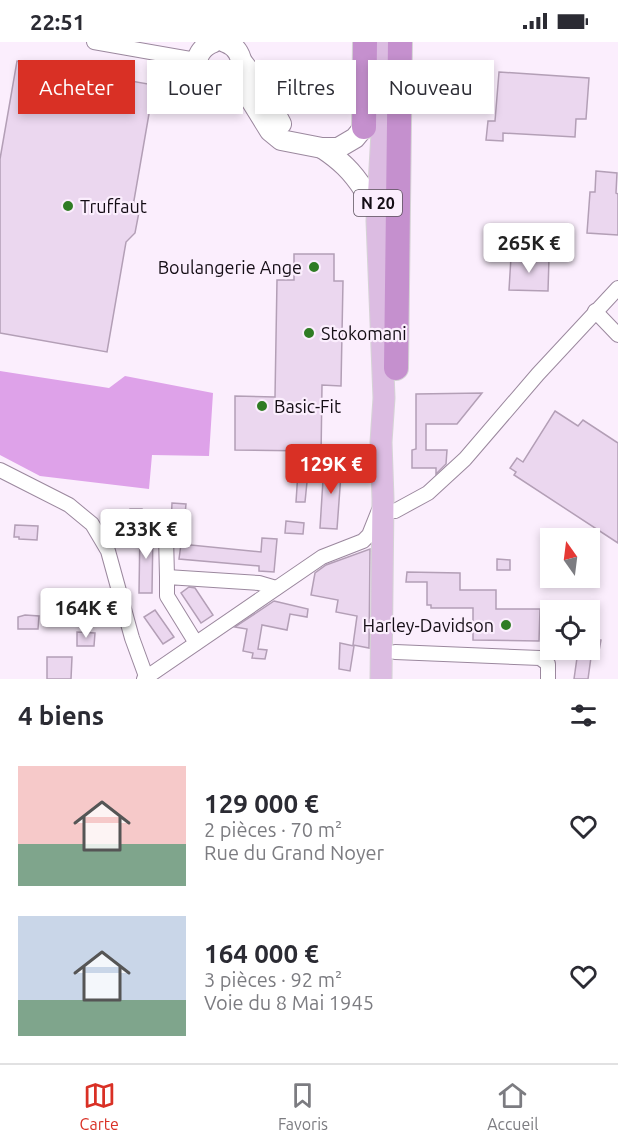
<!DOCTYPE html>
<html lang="fr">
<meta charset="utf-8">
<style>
:root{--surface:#fff;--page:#f2f2f3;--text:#2b2b33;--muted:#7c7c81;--line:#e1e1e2;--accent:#d93025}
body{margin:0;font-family:Ubuntu,sans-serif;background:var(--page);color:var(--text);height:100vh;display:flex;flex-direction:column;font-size:22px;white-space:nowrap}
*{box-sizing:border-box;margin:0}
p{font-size:20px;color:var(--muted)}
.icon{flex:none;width:33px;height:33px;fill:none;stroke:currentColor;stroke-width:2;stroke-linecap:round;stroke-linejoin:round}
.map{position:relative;height:637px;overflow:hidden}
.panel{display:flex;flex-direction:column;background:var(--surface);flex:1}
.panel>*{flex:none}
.banner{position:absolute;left:18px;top:18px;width:582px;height:54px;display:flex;gap:12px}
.needle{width:39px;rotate:346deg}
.tools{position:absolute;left:540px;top:486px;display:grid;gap:12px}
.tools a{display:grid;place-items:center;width:60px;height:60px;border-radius:0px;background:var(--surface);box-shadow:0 3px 9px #0003;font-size:30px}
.price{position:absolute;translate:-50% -51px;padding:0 14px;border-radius:6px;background:#fff;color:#222;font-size:20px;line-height:39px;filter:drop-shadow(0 2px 3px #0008)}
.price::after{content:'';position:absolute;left:50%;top:36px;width:18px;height:14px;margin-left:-9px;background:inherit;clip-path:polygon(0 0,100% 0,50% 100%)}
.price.current{background:var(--accent);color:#fff}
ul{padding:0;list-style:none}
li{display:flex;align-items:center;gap:18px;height:150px;padding:0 18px}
li span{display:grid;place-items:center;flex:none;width:168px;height:120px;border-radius:0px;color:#555}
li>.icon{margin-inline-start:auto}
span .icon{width:72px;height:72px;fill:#fffc;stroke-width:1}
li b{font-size:26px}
h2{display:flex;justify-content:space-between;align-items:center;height:72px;padding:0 18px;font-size:26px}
.chip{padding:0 21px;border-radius:0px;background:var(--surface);box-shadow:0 3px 9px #0003;font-size:21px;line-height:54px}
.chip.current{background:var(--accent);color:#fff}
.status{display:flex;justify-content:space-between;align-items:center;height:42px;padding:0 30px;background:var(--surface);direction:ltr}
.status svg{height:16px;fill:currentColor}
.menu{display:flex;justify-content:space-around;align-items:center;height:84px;border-top:2px solid var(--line);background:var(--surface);font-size:16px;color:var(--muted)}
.menu a{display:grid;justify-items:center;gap:3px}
.menu .current{color:var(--accent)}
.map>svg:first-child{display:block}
.forest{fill:#dea2e9}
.building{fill:#ebd7ef;stroke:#b39fb6;stroke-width:1.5}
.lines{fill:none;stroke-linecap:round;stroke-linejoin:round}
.street-casing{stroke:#9b889e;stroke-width:16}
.secondary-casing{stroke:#9b889e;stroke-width:22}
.primary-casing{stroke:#d5d3d5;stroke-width:23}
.highway-casing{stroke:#d5d3d5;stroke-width:26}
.street{stroke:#fff;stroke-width:14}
.secondary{stroke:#fff;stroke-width:20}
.primary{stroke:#dcbce2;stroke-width:21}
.highway{stroke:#c590ce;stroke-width:24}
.poi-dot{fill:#2f7c24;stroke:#fbeefd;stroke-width:2}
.labels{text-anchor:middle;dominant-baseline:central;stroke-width:4.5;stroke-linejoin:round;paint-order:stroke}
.shield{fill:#fbeefd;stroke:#59505b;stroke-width:1.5}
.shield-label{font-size:16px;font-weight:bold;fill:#140d15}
.poi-label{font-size:18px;fill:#140d15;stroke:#fbeefd;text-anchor:start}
</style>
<div class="status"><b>22:51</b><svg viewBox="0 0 49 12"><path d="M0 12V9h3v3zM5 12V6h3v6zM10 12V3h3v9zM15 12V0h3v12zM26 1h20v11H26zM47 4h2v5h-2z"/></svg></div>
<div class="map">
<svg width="618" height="637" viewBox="0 0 618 637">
<rect width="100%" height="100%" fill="#fbeefd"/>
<!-- forest -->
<path class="forest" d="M0,329L109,346L125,334L213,351L209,414L152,413L149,447L40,434L0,413Z"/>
<!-- building -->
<g class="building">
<path d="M17,19L154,43L133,164L140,165L135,191L126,200L107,310L0,291V117Z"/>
<path d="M499,30L589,36L586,77H576L575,95L503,91V99L486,98L488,79H495Z"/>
<path d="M596,129L617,131L616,151L618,152V193L587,191L590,150H595Z"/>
<path d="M294,212H334V239H343L341,344L322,343L321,416H312V409L235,408V354L275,355L277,238H294Z"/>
<path d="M511,215L549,216L548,249L509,248Z"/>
<path d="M482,351L457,382H426V408H447L446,422L436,432V426H412V408L416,407V352Z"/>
<path d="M555,369L578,384L583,378L618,401V501L514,433L516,430L510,426L517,416L523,420Z"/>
<path d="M324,422L348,423L345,432H341L337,487L320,486Z"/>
<path d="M298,430H308L305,460H296Z"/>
<path d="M172,461L186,462L184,483L171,482Z"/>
<path d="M130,467H142V480H129Z"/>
<path d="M286,479L304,481L303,492L285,491Z"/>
<path d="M15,483L38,484L37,498L19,497V495H14Z"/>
<path d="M140,486H153L152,551H139Z"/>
<path d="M262,496L277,497L274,530L259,529V524L179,517L181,502L261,510Z"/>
<path d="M370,507L369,606L353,603L357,574L336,570L338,558L311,553L315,531L326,523Z"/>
<path d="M497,517L510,518V528H497Z"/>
<path d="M407,530L460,531V548H496V567H540L539,599L473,598V566H431V563H427V540H406Z"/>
<path d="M189,545L195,546L213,573L201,581L181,551Z"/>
<path d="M274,559L308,567L307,575L290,572L287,588L262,583L258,607L267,608L265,617L252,616L253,611L243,609L247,587L235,585Z"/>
<path d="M155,568L174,595L163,602L144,575Z"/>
<path d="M25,573L39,574L38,587H18V575Z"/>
<path d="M77,590L95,591L94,604H77Z"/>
<path d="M590,596L601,598L599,609L592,608L588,637H574L578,609L590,608Z"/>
<path d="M340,601L354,604L350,629L339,627Z"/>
<path d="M47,615H72L71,637H47Z"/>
</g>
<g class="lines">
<defs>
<g id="street">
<path d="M94,0L196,18"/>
<path d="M595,269L618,293"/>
<path d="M0,428L69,463L92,482L108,509L132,596L147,637"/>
<path d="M395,469L428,451L465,417L538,332L618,246"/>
<path d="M166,494L167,535"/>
<path d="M196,601L167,554V535L259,541L276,546"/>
<path d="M395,610L540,616L548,622V637"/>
<path d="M144,637L322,515L363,499L369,493L379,468"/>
</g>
<g id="secondary">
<path d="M214,0C188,9 192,46 219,46C247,46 249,8 225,0"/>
<path d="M243,21L262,46L281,82"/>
<path d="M232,42L249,55L270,89L281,98L322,106H338L355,96L364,85"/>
<path d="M322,106C340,118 352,129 364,148"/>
</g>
<path id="primary" d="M381,637L383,457L381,400L384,356L377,179L384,55V0"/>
<g id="highway">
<path d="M364,85L365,0"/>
<path d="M396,326L400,0"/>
</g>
</defs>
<!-- street casing -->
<use href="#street" class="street-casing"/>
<!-- secondary casing -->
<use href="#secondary" class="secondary-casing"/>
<!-- primary casing -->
<use href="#primary" class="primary-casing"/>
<!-- highway casing -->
<use href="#highway" class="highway-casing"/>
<!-- street -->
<use href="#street" class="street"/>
<!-- secondary -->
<use href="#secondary" class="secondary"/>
<!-- primary -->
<use href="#primary" class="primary"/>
<!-- highway -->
<use href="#highway" class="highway"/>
</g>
<!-- markers -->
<g class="poi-dot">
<circle cx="68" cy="164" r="6"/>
<circle cx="314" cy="225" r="6"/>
<circle cx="309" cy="291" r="6"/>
<circle cx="262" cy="364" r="6"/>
<circle cx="506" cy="583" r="6"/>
</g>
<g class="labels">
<!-- shield labels -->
<rect class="shield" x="354" y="148" width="48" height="26" rx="4.5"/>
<g class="shield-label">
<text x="378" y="161">N 20</text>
</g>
<!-- poi labels -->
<g class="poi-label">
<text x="80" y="164">Truffaut</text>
<text x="302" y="225" text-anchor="end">Boulangerie Ange</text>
<text x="321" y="291">Stokomani</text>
<text x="274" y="364">Basic-Fit</text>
<text x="494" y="583" text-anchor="end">Harley-Davidson</text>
</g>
</g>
</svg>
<div class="tools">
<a><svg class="needle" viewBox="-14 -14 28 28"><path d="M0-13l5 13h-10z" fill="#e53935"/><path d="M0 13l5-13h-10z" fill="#7c7c81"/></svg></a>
<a><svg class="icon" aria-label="locate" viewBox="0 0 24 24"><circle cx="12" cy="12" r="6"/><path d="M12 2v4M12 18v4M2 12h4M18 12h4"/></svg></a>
</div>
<b class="price" style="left:529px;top:232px">265K €</b>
<b class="price current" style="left:331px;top:453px">129K €</b>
<b class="price" style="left:146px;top:518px">233K €</b>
<b class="price" style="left:86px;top:597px">164K €</b>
<div class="banner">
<a class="chip current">Acheter</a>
<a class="chip">Louer</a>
<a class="chip">Filtres</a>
<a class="chip">Nouveau</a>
</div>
</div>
<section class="panel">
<h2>4 biens<svg class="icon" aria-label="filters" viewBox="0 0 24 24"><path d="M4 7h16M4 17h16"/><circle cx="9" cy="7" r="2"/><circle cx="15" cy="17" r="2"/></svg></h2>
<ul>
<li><span style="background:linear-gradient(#f6c9c9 65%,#7fa58c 0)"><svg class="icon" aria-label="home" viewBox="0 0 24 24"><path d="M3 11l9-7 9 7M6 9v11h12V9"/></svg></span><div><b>129 000 €</b><p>2 pièces · 70 m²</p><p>Rue du Grand Noyer</p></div><svg class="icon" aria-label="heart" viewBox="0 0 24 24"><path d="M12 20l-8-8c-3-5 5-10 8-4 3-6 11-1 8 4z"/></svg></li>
<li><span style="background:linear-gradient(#c9d6e8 70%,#7fa58c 0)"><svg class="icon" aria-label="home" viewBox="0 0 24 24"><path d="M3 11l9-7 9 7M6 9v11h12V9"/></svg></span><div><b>164 000 €</b><p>3 pièces · 92 m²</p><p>Voie du 8 Mai 1945</p></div><svg class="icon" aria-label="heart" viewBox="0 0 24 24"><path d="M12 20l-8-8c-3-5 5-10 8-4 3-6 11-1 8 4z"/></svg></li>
</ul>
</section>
<nav class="menu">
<a class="current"><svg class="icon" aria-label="map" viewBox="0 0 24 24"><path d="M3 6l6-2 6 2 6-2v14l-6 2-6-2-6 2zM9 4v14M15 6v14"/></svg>Carte</a>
<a><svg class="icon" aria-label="saved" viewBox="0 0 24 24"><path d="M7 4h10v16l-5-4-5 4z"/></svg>Favoris</a>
<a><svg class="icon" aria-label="home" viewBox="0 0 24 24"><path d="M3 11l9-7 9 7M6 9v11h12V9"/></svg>Accueil</a>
</nav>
